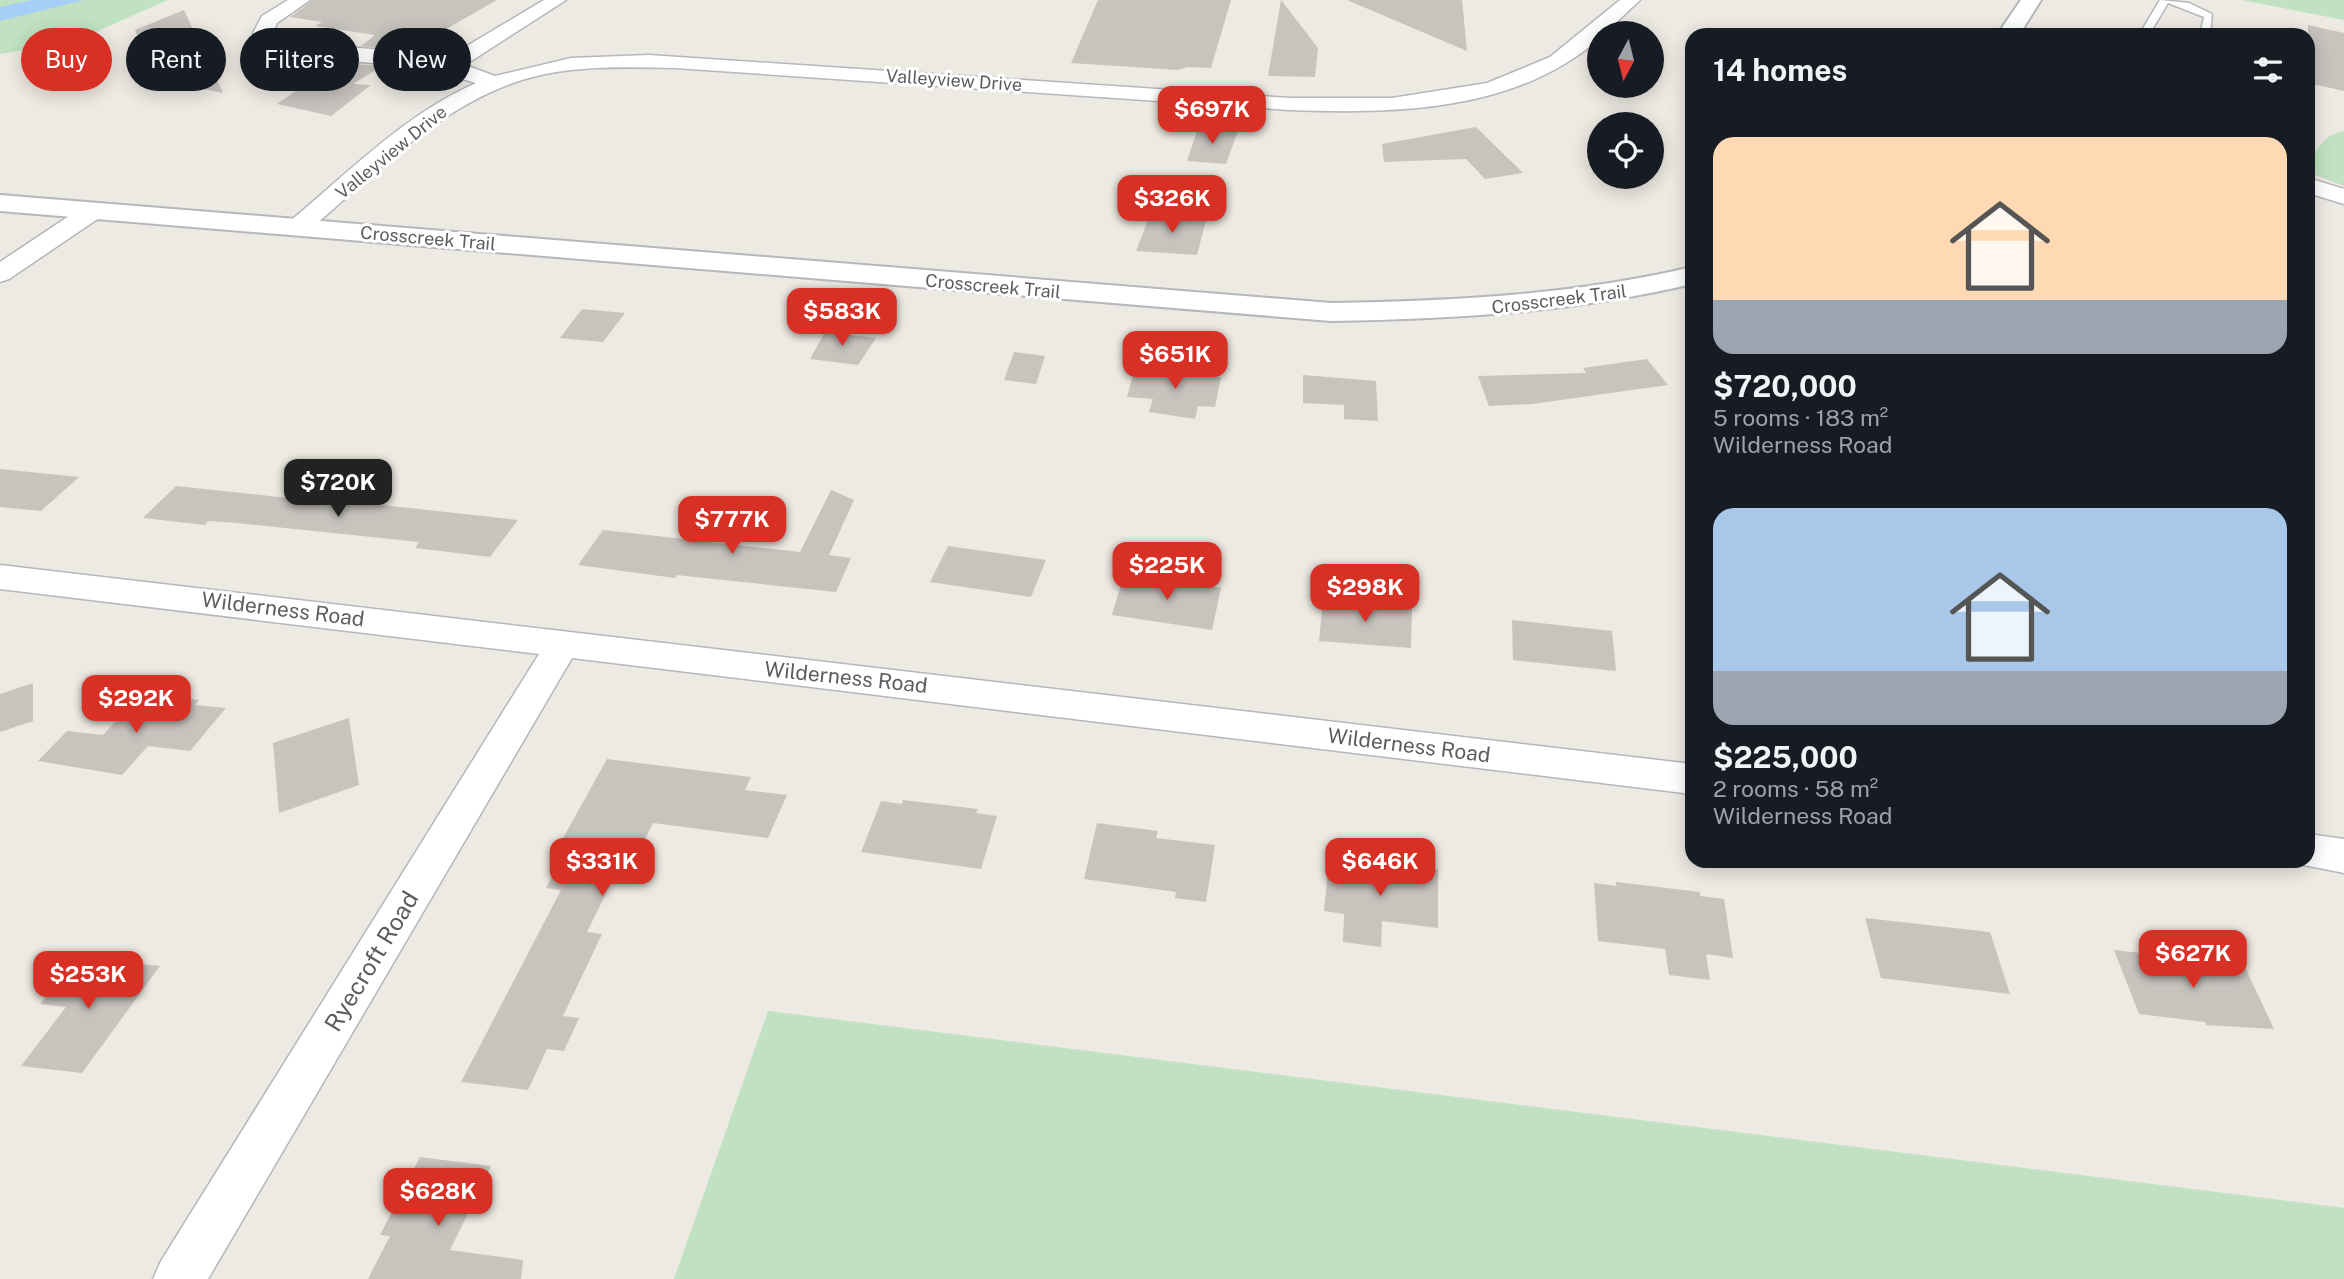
<!DOCTYPE html>
<meta charset="utf-8">
<style>
:root{--surface:#171b24;--page:#242831;--text:#f1f3f6;--muted:#9ea1a6;--accent:#d93025}
body{margin:0;font-family:"Public Sans",sans-serif;background:var(--page);color:var(--text);height:100vh;display:flex;flex-direction:column;font-size:26px;white-space:nowrap}
*{box-sizing:border-box;margin:0}
p{font-size:23px;color:var(--muted)}
.icon{flex:none;width:38px;height:38px;fill:none;stroke:currentColor;stroke-width:2;stroke-linecap:round;stroke-linejoin:round}
.map{position:relative;flex:1;overflow:hidden}
.details{position:absolute;left:1685px;top:28px;width:630px;height:840px;display:flex;flex-direction:column;background:var(--surface);border-radius:21px;box-shadow:0 4px 18px #0003}
.details>*{flex:none}
.guide{position:absolute;left:21px;top:28px;width:665px;height:63px;display:flex;gap:14px}
.needle{width:46px;rotate:187deg}
.buttons{position:absolute;left:1587px;top:21px;display:grid;gap:14px}
.buttons a{display:grid;place-items:center;width:77px;height:77px;border-radius:50%;background:var(--surface);box-shadow:0 4px 18px #0003;font-size:35px}
.price{position:absolute;translate:-50% -60px;padding:0 16px;border-radius:14px;background:var(--accent);color:#fff;font-size:23px;line-height:46px;filter:drop-shadow(0 2px 4px #0008)}
.price::after{content:'';position:absolute;left:50%;top:42px;width:21px;height:16px;margin-left:-10px;background:inherit;clip-path:polygon(0 0,100% 0,50% 100%)}
.price.current{background:#222;color:#fff}
ul{padding:0;list-style:none}
li{display:grid;align-content:center;gap:14px;height:371px;padding:0 28px}
li span{display:grid;place-items:center;height:217px;border-radius:21px;color:#555}
li>.icon{margin-inline-start:auto}
span .icon{width:126px;height:126px;fill:#fffc;stroke-width:1}
li b{font-size:30px}
h2{display:flex;justify-content:space-between;align-items:center;height:84px;padding:0 28px;font-size:30px}
.pill{padding:0 24px;border-radius:32px;background:var(--surface);box-shadow:0 4px 18px #0003;font-size:24px;line-height:63px}
.pill.current{background:var(--accent);color:#fff}
.map>svg:first-child{display:block}
.green{fill:#c0e2c2}
.water{fill:#a6cff8}
.building{fill:#c7c4be}
.lines{fill:none;stroke-linecap:round;stroke-linejoin:round}
.service-casing{stroke:#b4b7bb;stroke-width:3}
.minor-casing{stroke:#b4b7bb;stroke-width:3}
.tertiary-casing{stroke:#b4b7bb;stroke-width:4}
.service{fill:#fff;fill-rule:evenodd}
.minor{fill:#fff;fill-rule:evenodd}
.tertiary{fill:#fff;fill-rule:evenodd}
.labels{text-anchor:middle;dominant-baseline:central;stroke-width:6;stroke-linejoin:round;paint-order:stroke}
.far-street-label{font-size:18px;fill:#5a5d61;stroke:#fff}
.street-label{font-size:21px;fill:#5a5d61;stroke:#fff}
.near-street-label{font-size:24px;fill:#5a5d61;stroke:#fff}
</style>
<div class="map">
<svg width="2344" height="1279" viewBox="0 0 2344 1279">
<rect width="100%" height="100%" fill="#eceae2"/>
<!-- green -->
<g class="green">
<path d="M0,0H168L73,42L0,54Z"/>
<path d="M2242,0H2344V20Z"/>
<path d="M2344,131V186L2308,172V159L2329,136Z"/>
<path d="M768,1011L2344,1208V1279H674Z"/>
</g>
<!-- water -->
<path class="water" d="M32,0H84L0,21V7Z"/>
<!-- building -->
<g class="building">
<path d="M313,0H497L409,50L361,46L375,35L315,26L322,22L290,17Z"/>
<path d="M1098,0H1231L1211,68L1187,67L1178,70L1071,63Z"/>
<path d="M1281,0L1318,48L1315,77L1268,76Z"/>
<path d="M1347,0H1462L1467,51Z"/>
<path d="M184,10L204,53L223,93L153,78L135,30Z"/>
<path d="M2308,25L2344,33V91L2308,83Z"/>
<path d="M336,63L382,66L353,84L371,85L331,116L277,104Z"/>
<path d="M1476,127L1523,173L1485,179L1466,159L1384,162L1382,144Z"/>
<path d="M1198,128L1238,131L1226,164L1187,161Z"/>
<path d="M1150,215L1206,220L1197,255L1136,251Z"/>
<path d="M582,309L625,313L603,342L560,338Z"/>
<path d="M825,332L876,338L858,365L810,359Z"/>
<path d="M1014,352L1045,356L1036,384L1004,380Z"/>
<path d="M1647,359L1668,385L1532,404L1489,406L1478,376L1586,373L1583,368Z"/>
<path d="M1135,368L1221,377L1215,407L1198,406L1195,419L1149,412L1153,399L1127,397Z"/>
<path d="M1303,375L1376,381L1378,421L1344,419V405L1303,403Z"/>
<path d="M0,469L79,477L41,511L0,507Z"/>
<path d="M176,486L326,502L328,499L518,520L490,557L415,548L419,542L236,523L208,521L205,525L143,518Z"/>
<path d="M831,490L854,500L829,555L851,558L836,592L676,575L675,578L578,565L603,530L800,552Z"/>
<path d="M948,546L1046,560L1031,597L930,582Z"/>
<path d="M1124,574L1221,588L1212,630L1112,615Z"/>
<path d="M1323,598L1412,609L1411,648L1319,641Z"/>
<path d="M1512,620L1612,631L1616,671L1513,660Z"/>
<path d="M33,683V721L0,732V694Z"/>
<path d="M163,696L199,700L195,705L226,708L190,751L148,746L122,775L38,761L67,731L103,735L137,698L159,701Z"/>
<path d="M349,718L359,785L279,813L273,743Z"/>
<path d="M607,759L751,777L745,790L787,795L768,838L653,823L640,849L629,847L587,932L602,934L563,1016L579,1018L564,1051L547,1049L528,1090L461,1082L561,890L546,888L566,850L557,849Z"/>
<path d="M903,800L978,809L976,813L997,816L981,869L861,852L881,801L902,804Z"/>
<path d="M1097,823L1158,831L1156,838L1215,845L1206,902L1175,898L1176,892L1084,879Z"/>
<path d="M1329,859L1438,869V928L1382,921L1381,947L1343,942L1344,914L1324,911Z"/>
<path d="M1616,882L1700,892V896L1724,899L1733,958L1706,954L1710,980L1669,975L1665,949L1598,941L1594,883L1616,886Z"/>
<path d="M1865,918L1990,932L2010,994L1881,978Z"/>
<path d="M2114,950L2244,965L2274,1029L2206,1025L2205,1022L2139,1014Z"/>
<path d="M76,957L160,966L82,1073L21,1066L66,1007L40,1004Z"/>
<path d="M420,1157L491,1166L450,1250L523,1260L521,1279H368L390,1236L380,1235Z"/>
</g>
<g class="lines">
<defs>
<path id="service" d="M2160,0L2189,3L2212,14L2210,35H2200L2204,17L2168,3L2149,35H2139Z"/>
<g id="minor">
<path d="M288,0H310L277,23L273,33L276,38L287,42L407,52L445,59L544,0H566L465,65L495,76L571,58L649,55L1290,98H1392L1487,83L1550,57L1620,0H1640L1605,33H1600V38C1516,112 1396,114 1290,110L675,68C625,67 573,65 525,79C439,105 374,175 307,232H289L286,227L289,222C348,173 405,114 476,83L418,66L316,59L261,46L253,33L262,16Z"/>
<path d="M2308,178L2344,189V204L2308,193Z"/>
<path d="M93,204L102,206L105,211L102,216L9,279L0,282V262L84,206Z"/>
<path d="M0,565L1692,764V794L572,658L208,1279H153L161,1261L539,654L0,589Z"/>
<path d="M2308,834L2344,839V873L2294,863L2308,861Z"/>
</g>
<g id="tertiary">
<path d="M2021,0H2041L2019,35H1997Z"/>
<path d="M0,195L1331,303C1453,301 1573,295 1692,267V284C1573,312 1453,319 1331,321L0,211Z"/>
</g>
</defs>
<!-- service casing -->
<use href="#service" class="service-casing"/>
<!-- minor casing -->
<use href="#minor" class="minor-casing"/>
<!-- tertiary casing -->
<use href="#tertiary" class="tertiary-casing"/>
<!-- service -->
<use href="#service" class="service"/>
<!-- minor -->
<use href="#minor" class="minor"/>
<!-- tertiary -->
<use href="#tertiary" class="tertiary"/>
</g>
<g class="labels">
<!-- far-street labels -->
<g class="far-street-label">
<text transform="translate(954 80) rotate(4)">Valleyview Drive</text>
<text transform="translate(391 152) rotate(-39)">Valleyview Drive</text>
<text transform="translate(428 238) rotate(5)">Crosscreek Trail</text>
<text transform="translate(993 286) rotate(5)">Crosscreek Trail</text>
<text transform="translate(1559 299) rotate(-7)">Crosscreek Trail</text>
</g>
<!-- street labels -->
<g class="street-label">
<text transform="translate(283 609) rotate(7)">Wilderness Road</text>
<text transform="translate(846 677) rotate(6)">Wilderness Road</text>
<text transform="translate(1409 745) rotate(7)">Wilderness Road</text>
</g>
<!-- near-street labels -->
<g class="near-street-label">
<text transform="translate(371 961) rotate(-59)">Ryecroft Road</text>
</g>
</g>
</svg>
<div class="buttons">
<a><svg class="needle" viewBox="-14 -14 28 28"><path d="M0-13l5 13h-10z" fill="#e53935"/><path d="M0 13l5-13h-10z" fill="#9ea1a6"/></svg></a>
<a><svg class="icon" aria-label="locate" viewBox="0 0 24 24"><circle cx="12" cy="12" r="6"/><path d="M12 2v4M12 18v4M2 12h4M18 12h4"/></svg></a>
</div>
<b class="price" style="left:1212px;top:146px">$697K</b>
<b class="price" style="left:1172px;top:235px">$326K</b>
<b class="price" style="left:842px;top:348px">$583K</b>
<b class="price" style="left:1175px;top:391px">$651K</b>
<b class="price current" style="left:338px;top:519px">$720K</b>
<b class="price" style="left:732px;top:556px">$777K</b>
<b class="price" style="left:1167px;top:602px">$225K</b>
<b class="price" style="left:1365px;top:624px">$298K</b>
<b class="price" style="left:136px;top:735px">$292K</b>
<b class="price" style="left:602px;top:898px">$331K</b>
<b class="price" style="left:1380px;top:898px">$646K</b>
<b class="price" style="left:2193px;top:990px">$627K</b>
<b class="price" style="left:88px;top:1011px">$253K</b>
<b class="price" style="left:438px;top:1228px">$628K</b>
<div class="guide">
<a class="pill current">Buy</a>
<a class="pill">Rent</a>
<a class="pill">Filters</a>
<a class="pill">New</a>
</div>
<section class="details">
<h2>14 homes<svg class="icon" aria-label="filters" viewBox="0 0 24 24"><path d="M4 7h16M4 17h16"/><circle cx="9" cy="7" r="2"/><circle cx="15" cy="17" r="2"/></svg></h2>
<ul>
<li><span style="background:linear-gradient(#ffd9b3 75%,#9aa5b1 0)"><svg class="icon" aria-label="home" viewBox="0 0 24 24"><path d="M3 11l9-7 9 7M6 9v11h12V9"/></svg></span><div><b>$720,000</b><p>5 rooms · 183 m²</p><p>Wilderness Road</p></div></li>
<li><span style="background:linear-gradient(#a9c7e8 75%,#9aa5b1 0)"><svg class="icon" aria-label="home" viewBox="0 0 24 24"><path d="M3 11l9-7 9 7M6 9v11h12V9"/></svg></span><div><b>$225,000</b><p>2 rooms · 58 m²</p><p>Wilderness Road</p></div></li>
</ul>
</section>
</div>
